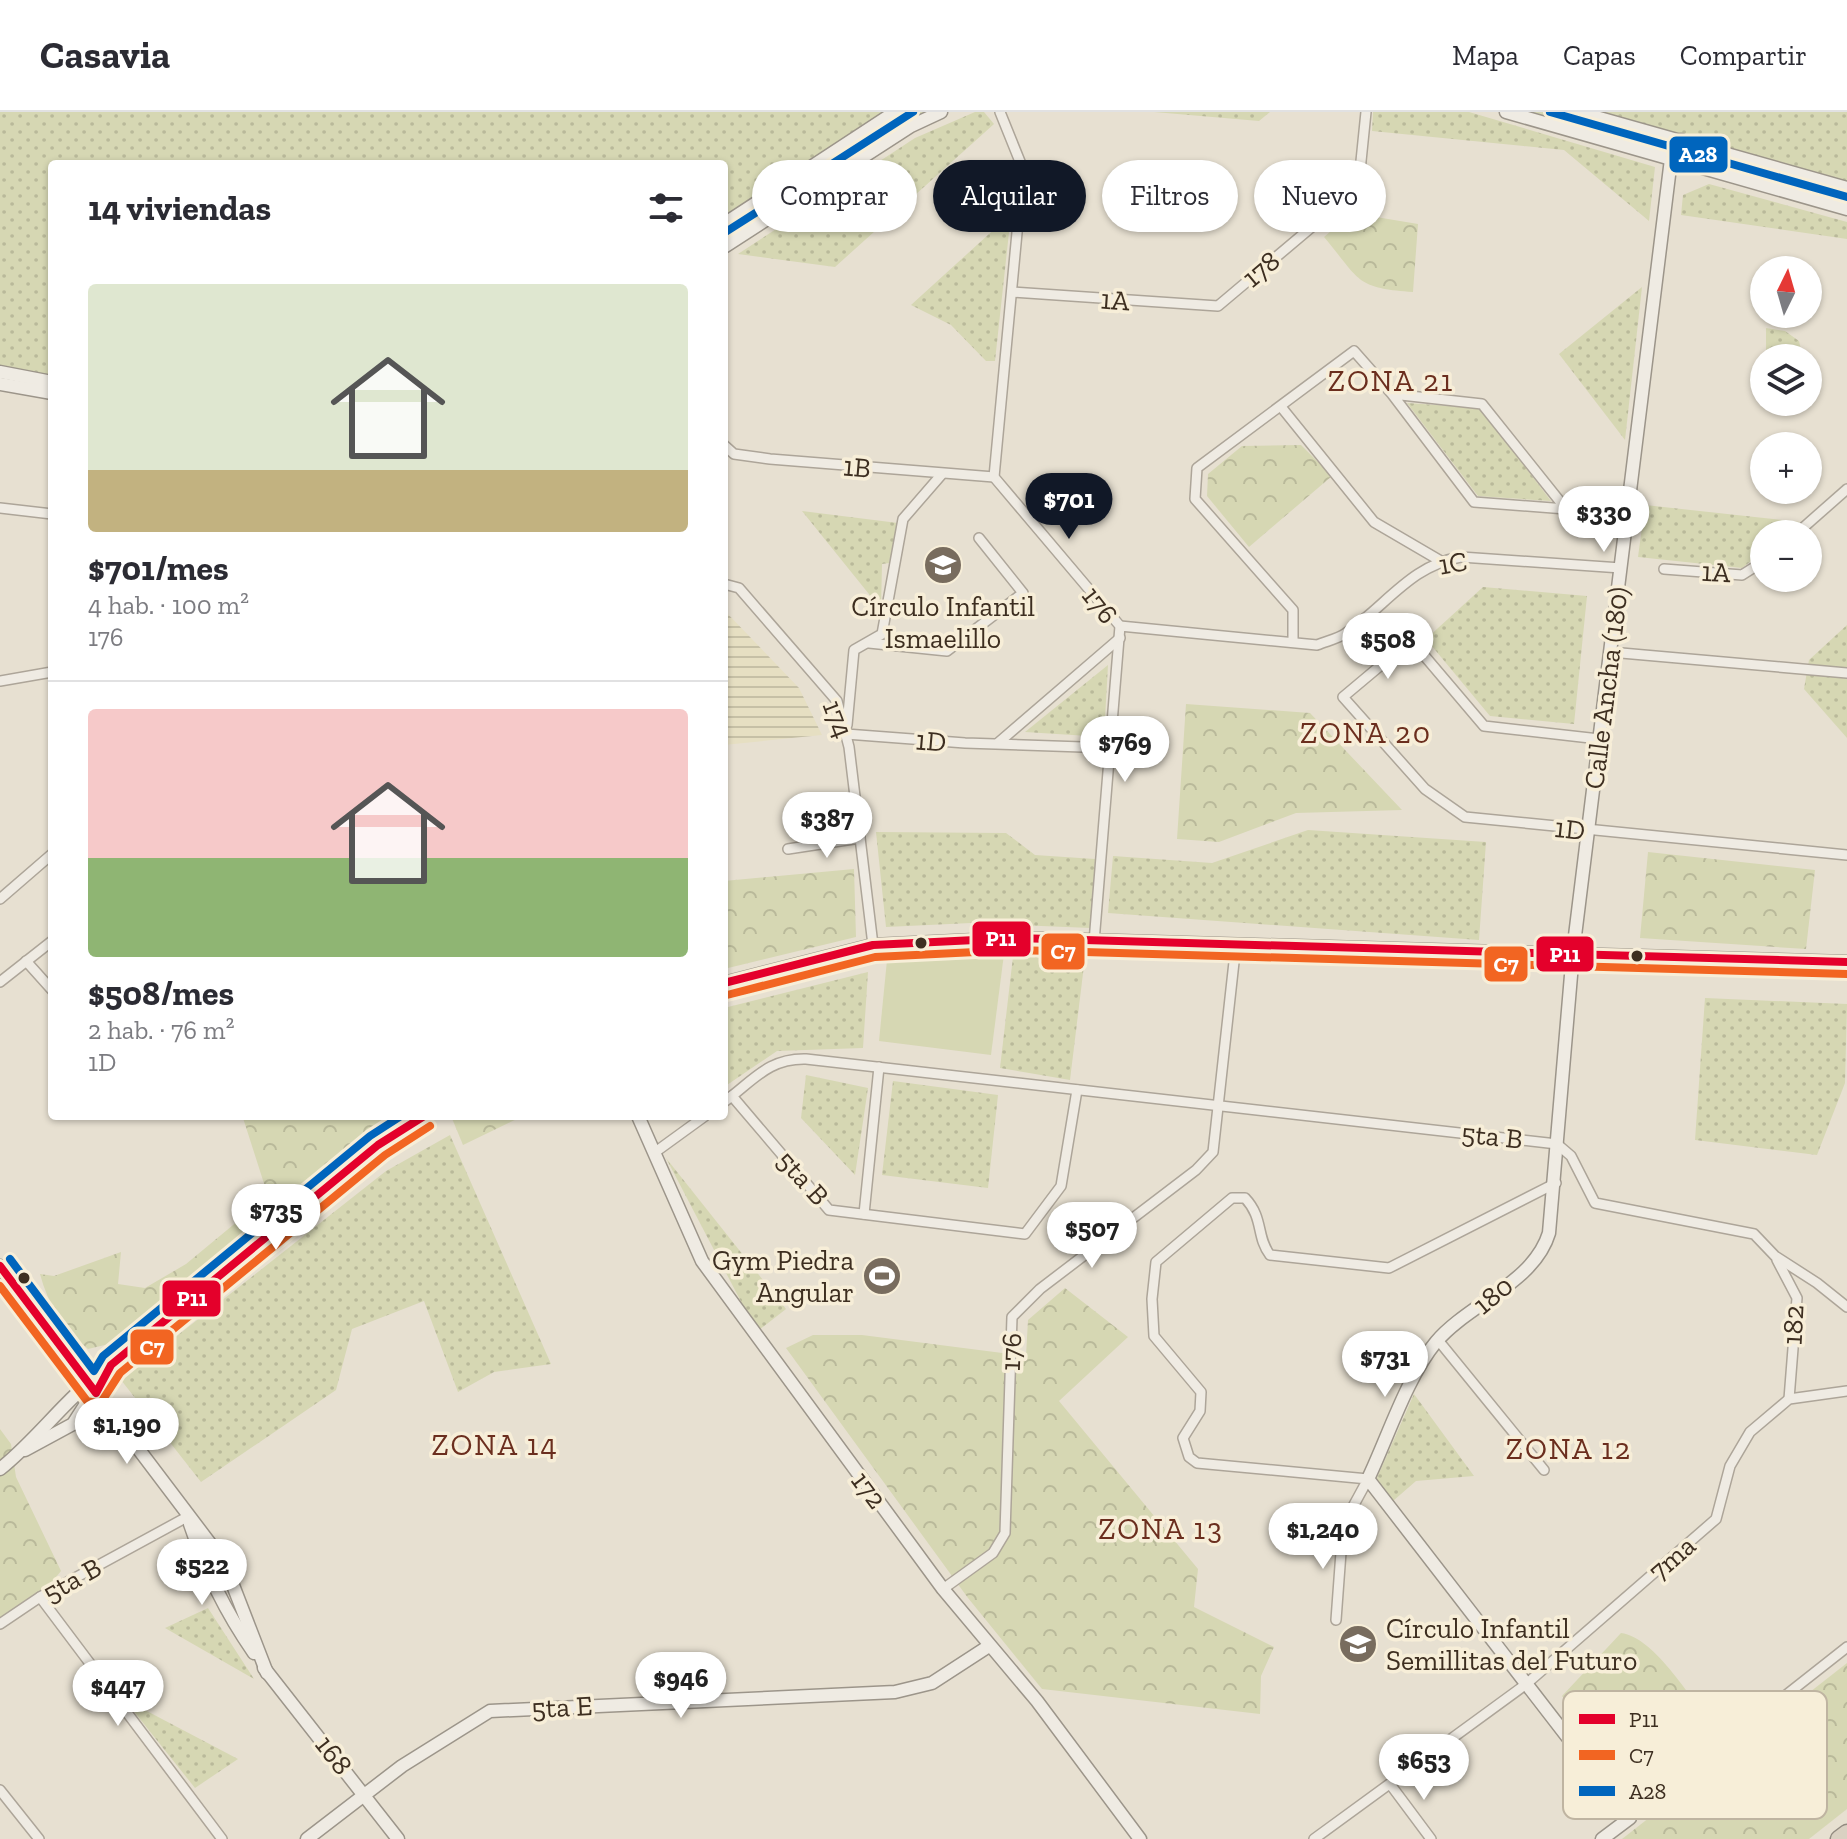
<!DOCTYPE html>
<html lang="es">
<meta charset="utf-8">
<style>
:root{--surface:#fff;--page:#f7f7f7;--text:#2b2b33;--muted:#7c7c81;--line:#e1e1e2;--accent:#111827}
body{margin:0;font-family:"Zilla Slab",serif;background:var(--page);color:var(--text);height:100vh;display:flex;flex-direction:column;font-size:30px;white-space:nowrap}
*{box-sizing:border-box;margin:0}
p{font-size:26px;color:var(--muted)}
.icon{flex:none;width:44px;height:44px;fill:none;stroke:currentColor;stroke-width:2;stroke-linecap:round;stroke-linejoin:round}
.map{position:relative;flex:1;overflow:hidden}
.side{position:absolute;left:48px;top:48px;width:680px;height:960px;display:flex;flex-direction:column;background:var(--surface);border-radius:8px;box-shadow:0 2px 6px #0004}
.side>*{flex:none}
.banner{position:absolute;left:752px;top:48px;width:760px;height:72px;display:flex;gap:16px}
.needle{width:52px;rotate:5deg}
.buttons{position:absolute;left:1750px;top:144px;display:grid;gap:16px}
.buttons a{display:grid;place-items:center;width:72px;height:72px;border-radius:50%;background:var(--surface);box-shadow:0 2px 6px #0004;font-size:40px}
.price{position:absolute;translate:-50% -68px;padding:0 18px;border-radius:28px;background:#fff;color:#222;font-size:26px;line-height:52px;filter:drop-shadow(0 2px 4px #0008)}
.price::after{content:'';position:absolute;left:50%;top:48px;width:24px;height:18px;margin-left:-12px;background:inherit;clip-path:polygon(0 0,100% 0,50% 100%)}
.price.on{background:var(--accent);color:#fff}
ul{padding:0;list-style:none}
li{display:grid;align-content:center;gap:16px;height:424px;padding:0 40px}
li+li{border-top:2px solid var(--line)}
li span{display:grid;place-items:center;height:248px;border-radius:8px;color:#555}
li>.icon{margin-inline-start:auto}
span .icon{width:144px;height:144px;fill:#fffc;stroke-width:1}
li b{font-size:34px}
h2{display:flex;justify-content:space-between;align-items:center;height:96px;padding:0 40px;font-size:34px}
.tag{padding:0 28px;border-radius:36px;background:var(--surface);box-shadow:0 2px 6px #0004;font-size:28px;line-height:72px}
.tag.on{background:var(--accent);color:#fff}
header{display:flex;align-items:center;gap:48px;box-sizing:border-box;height:112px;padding:0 40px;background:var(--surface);border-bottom:2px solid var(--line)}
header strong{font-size:38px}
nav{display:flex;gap:44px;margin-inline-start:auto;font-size:28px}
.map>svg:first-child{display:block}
.farmland{fill:url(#farmland-rules)}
.green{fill:url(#green-dots)}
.forest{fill:url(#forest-crowns)}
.pitch{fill:#d6d7b3}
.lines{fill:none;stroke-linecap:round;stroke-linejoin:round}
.street-casing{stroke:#ada599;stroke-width:12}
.secondary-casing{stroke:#9c958a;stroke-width:15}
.highway-casing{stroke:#928b80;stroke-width:19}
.street{stroke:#efebe3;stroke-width:9}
.secondary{stroke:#efebe3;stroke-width:12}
.highway{stroke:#dad1c2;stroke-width:16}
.bus-1-casing{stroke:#f7eed8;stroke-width:14}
.bus-2-casing{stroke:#f7eed8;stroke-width:14}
.bus-3-casing{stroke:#f7eed8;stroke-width:14}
.bus-1{stroke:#e4002b;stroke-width:8}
.bus-2{stroke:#f26522;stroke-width:8}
.bus-3{stroke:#0065bd;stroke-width:8}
.bus-dot{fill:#3d2e20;stroke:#f7eed8;stroke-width:3}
.labels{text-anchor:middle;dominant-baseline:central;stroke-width:7;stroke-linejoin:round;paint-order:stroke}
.street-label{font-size:28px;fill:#3d2e20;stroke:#f7eed8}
.poi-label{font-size:28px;fill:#3d2e20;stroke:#f7eed8}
.neighbourhood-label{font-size:30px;letter-spacing:2px;fill:#6b2e1e;stroke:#f7eed8}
.key{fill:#f7eed8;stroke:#bfb4a1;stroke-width:2}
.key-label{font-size:22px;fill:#3d2e20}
.line-badge{stroke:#f7eed8;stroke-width:3}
.badge-label{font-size:22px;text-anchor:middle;font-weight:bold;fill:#fff}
</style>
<header>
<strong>Casavia</strong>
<nav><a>Mapa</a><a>Capas</a><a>Compartir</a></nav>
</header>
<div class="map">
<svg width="1847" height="1727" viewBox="0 0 1847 1727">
<defs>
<pattern id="farmland-rules" width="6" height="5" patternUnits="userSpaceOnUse" patternTransform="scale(2)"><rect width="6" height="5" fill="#e6dfc2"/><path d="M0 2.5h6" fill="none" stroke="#c6c0a6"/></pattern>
<pattern id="green-dots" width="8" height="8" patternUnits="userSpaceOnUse" patternTransform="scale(2)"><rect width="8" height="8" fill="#d6d7b3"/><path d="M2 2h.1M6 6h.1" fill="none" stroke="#b9b99a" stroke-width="1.8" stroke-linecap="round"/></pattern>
<pattern id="forest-crowns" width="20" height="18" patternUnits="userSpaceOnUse" patternTransform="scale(2)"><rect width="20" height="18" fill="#d6d7b3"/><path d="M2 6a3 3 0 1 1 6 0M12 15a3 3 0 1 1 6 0" fill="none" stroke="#b9b99a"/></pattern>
</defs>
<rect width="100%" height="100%" fill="#e7e0d1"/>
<!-- farmland -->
<path class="farmland" d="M724,498L799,576L822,623L724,633Z"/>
<!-- green -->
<g class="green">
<path d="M0,0H894L724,108V52H52V268L0,257Z"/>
<path d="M909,0H927L899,15L724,129V119Z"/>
<path d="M975,0H984L994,12L835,155L738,142L915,26Z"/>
<path d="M1154,0H1270L1259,9Z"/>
<path d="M1373,0H1469L1655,55L1649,109L1564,38L1372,19Z"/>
<path d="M1527,0H1556L1648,26L1652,27V34Z"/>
<path d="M1594,0H1847V73Z"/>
<path d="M1697,44L1847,83V91L1696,48Z"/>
<path d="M1709,72L1847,110V127L1681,103L1683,83Z"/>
<path d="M1011,102L995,249H986L951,213L911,193Z"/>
<path d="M1642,175L1625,328L1559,242Z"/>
<path d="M1766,216L1785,219L1799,229L1803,246H1766Z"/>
<path d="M1407,291L1481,296L1551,389L1478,384Z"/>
<path d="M1645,393L1800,410L1785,422H1764V439L1742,456L1638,445Z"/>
<path d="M802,399L898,411L889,451L882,452L881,497Z"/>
<path d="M1483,475L1587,484L1574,612L1490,604L1426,527Z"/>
<path d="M1847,513V626L1804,577L1809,548Z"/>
<path d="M1108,553L1104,625L1025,620Z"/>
<path d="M1308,718L1486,730L1479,828L1108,801L1113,744L1212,751Z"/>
<path d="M876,720L1006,721L1035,743L1095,747L1091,816L971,811L886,815Z"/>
<path d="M1014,836L1086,837L1070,968L1000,956Z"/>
<path d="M868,860L863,936L777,939L724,975V896Z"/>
<path d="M1705,886L1847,892L1845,971L1817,1043L1695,1028Z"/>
<path d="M806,963L868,976L855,1063L801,1006Z"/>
<path d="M893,969L998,983L988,1076L882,1063Z"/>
<path d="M450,1023L551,1252L494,1260L458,1280L424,1189L352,1217L336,1278L201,1370L121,1268L386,1059Z"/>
<path d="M666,1046L786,1197L759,1218L748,1203Z"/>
<path d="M1414,1282L1474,1364L1416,1369L1393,1389L1376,1368Z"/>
<path d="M208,1496L254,1567L165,1516Z"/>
<path d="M124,1587L238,1647L195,1676Z"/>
</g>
<!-- forest -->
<g class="forest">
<path d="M1352,101L1418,112L1413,180C1355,176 1361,169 1324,125Z"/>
<path d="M1301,333L1332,364L1249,435L1207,384L1208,362L1242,334Z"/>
<path d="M1186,592L1310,601L1402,698L1296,701L1219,730L1177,727Z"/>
<path d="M1648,740L1815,758L1806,837L1640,826Z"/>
<path d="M854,757L856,825L724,857V769Z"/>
<path d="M247,1004H394L109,1232L88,1237C64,1217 48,1193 40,1162L54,1164L121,1140L118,1172L145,1176L186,1152L268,1084L243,1006Z"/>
<path d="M451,1004H523L463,1033Z"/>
<path d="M1065,1176L1128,1225L1059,1289L1198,1457L1194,1495L1274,1535L1261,1564L1260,1602L1042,1577L968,1486L786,1236L813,1223H862L1026,1244L1028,1208Z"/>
<path d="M0,1317L11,1332L16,1365L61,1459L40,1485L0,1512Z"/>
<path d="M1621,1521C1655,1525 1694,1591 1715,1618L1636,1678L1562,1584Z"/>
<path d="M1847,1551V1697L1809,1727H1622Z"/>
</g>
<!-- pitch -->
<path class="pitch" d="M1004,842L991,943L879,929L887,848Z"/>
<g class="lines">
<defs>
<g id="street">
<path d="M1000,0L1023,57L994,365L1120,514L1094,830"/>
<path d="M1012,180L1218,194L1345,87L1360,59L1366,0"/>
<path d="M1282,296L1374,410L1439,448"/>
<path d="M724,333L734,342L770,347L994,365"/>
<path d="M0,396L52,402"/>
<path d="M1796,422L1847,377"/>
<path d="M1664,457L1742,463L1764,449"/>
<path d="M724,472L739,476L837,589L849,635L873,833"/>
<path d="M1120,514L1317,533C1326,529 1338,527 1346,521C1386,494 1411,453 1461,445L1621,456"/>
<path d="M1293,530V498L1195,387L1197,356L1354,239L1392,282L1474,390L1566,397L1482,292L1392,282"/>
<path d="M869,531L947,539L1023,481L979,426"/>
<path d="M1610,540L1847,561"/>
<path d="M0,569L52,560"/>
<path d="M847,613L854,538L882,522L903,407L942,362"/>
<path d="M846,622L965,631L1112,636"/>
<path d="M1599,627L1484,614L1411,528L1343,585L1425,677L1465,705L1847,743"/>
<path d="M998,631L1120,526"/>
<path d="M788,737L860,726"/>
<path d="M0,787L52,742"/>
<path d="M26,849L52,878"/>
<path d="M0,870L52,829"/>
<path d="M732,984L829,1098L1025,1122L1061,1074L1077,978"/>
<path d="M724,990C753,969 768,946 806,947L1557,1032L1571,1044L1595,1091L1754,1122L1775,1144L1817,1171L1847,1195"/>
<path d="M654,1041L705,1004"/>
<path d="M864,1102L879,955"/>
<path d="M1777,1148L1797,1186L1789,1287"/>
<path d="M1438,1228L1544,1358"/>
<path d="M943,1477L993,1441L1005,1421L1012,1205L1040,1177L1196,1058L1213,1040L1236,832"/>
<path d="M40,1485L222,1727"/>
<path d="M1336,1508L1343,1413L1368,1367L1197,1351L1189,1345L1183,1326L1200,1299L1201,1280L1154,1224L1152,1187L1156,1150L1232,1086H1245C1264,1106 1256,1125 1270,1143L1389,1156L1556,1071"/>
<path d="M0,1512L40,1485L187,1405"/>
<path d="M1390,1672L1431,1727"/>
<path d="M0,1678L39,1727"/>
<path d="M1630,1706L1847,1535"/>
<path d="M1314,1727L1525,1573L1716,1407L1730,1354L1750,1320L1789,1287L1847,1279"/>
</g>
<g id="secondary">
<path d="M1506,0L1847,97"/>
<path d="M1578,0L1847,76"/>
<path d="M724,112L895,0"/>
<path d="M724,135L911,14L941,0"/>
<path d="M0,260L52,270"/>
<path d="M0,272L52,281"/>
<path d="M724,871L873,833L1016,826L1847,850"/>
<path d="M638,1004L702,1149L943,1477L1037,1589L1140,1727"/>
<path d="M0,1154L224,1450L267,1561"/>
<path d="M25,1338L73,1312L111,1253L378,1033L424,1004"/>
<path d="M0,1357C39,1326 67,1284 108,1256"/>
<path d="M190,1412C206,1460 225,1499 254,1541"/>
<path d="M264,1556L398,1727"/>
<path d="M307,1727L402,1654L490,1599L895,1580L932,1571L989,1534"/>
<path d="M1602,1727L1630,1706L1368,1367C1388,1325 1407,1265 1436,1230C1468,1192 1534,1171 1549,1121L1573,840L1671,47L1681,28"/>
</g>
<path id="highway" d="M1839,1727L1847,1721"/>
</defs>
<!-- street casing -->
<use href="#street" class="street-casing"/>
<!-- secondary casing -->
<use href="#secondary" class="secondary-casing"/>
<!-- highway casing -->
<use href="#highway" class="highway-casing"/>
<!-- street -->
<use href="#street" class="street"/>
<!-- secondary -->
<use href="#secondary" class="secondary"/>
<!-- highway -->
<use href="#highway" class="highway"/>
<defs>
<g id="bus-1">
<path d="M724,871L873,833L1016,826L1847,850"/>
<path d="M0,1154L96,1281L111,1253L378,1033L424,1004"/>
</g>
<g id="bus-2">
<path d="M727,883L875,845L1016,838L1847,862"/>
<path d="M0,1174L87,1289L100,1292L120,1261L385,1043L430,1014"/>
</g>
<g id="bus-3">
<path d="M1550,0L1847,85"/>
<path d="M724,121L913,0"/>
<path d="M10,1147L94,1259L103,1244L370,1024L401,1004"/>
</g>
</defs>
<!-- bus-1 casing -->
<use href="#bus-1" class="bus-1-casing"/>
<!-- bus-2 casing -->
<use href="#bus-2" class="bus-2-casing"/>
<!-- bus-3 casing -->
<use href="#bus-3" class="bus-3-casing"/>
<!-- bus-1 -->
<use href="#bus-1" class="bus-1"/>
<!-- bus-2 -->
<use href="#bus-2" class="bus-2"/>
<!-- bus-3 -->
<use href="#bus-3" class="bus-3"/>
</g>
<!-- icons -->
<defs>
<symbol id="school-disc" viewBox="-11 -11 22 22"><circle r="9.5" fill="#786c5e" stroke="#f7eed8"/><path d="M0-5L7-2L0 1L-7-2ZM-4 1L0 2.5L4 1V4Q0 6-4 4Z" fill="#fff"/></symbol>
<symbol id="stadium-disc" viewBox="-11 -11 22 22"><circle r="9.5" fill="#786c5e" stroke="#f7eed8"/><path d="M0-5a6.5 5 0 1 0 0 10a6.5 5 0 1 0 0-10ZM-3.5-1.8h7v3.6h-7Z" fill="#fff"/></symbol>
</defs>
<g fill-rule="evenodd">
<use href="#school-disc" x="921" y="431" width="44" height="44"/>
<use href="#stadium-disc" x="860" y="1142" width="44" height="44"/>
<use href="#school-disc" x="1336" y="1510" width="44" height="44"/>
</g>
<!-- markers -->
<g class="bus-dot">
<circle cx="921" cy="831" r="7"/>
<circle cx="1637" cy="844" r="7"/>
<circle cx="24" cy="1166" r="7"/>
</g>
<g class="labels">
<!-- street labels -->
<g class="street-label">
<text transform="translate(1261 157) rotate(-40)">178</text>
<text transform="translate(1115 188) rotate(4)">1A</text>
<text transform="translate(857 355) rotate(5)">1B</text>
<text transform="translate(1453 451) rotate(-10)">1C</text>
<text transform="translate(1716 460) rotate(3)">1A</text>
<text transform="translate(1100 493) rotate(52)">176</text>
<text transform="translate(1606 576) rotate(-83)">Calle Ancha (180)</text>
<text transform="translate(838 607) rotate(69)">174</text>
<text transform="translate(931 629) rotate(5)">1D</text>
<text transform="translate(1570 717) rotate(6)">1D</text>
<text transform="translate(1492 1024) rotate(6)">5ta B</text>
<text transform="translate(803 1066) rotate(48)">5ta B</text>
<text transform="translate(1493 1183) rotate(-40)">180</text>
<text transform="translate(1793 1213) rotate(-87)">182</text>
<text transform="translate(1011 1240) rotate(-88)">176</text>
<text transform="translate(869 1378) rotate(53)">172</text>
<text transform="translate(1672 1446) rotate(-41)">7ma</text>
<text transform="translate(72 1468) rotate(-29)">5ta B</text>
<text transform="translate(562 1595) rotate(-3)">5ta E</text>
<text transform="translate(334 1643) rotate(52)">168</text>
</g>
<!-- poi labels -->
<g class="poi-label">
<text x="943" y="494">Círculo Infantil<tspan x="943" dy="32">Ismaelillo</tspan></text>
<text x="854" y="1148" text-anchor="end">Gym Piedra<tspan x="854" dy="32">Angular</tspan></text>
<text x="1386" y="1516" text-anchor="start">Círculo Infantil<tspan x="1386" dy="32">Semillitas del Futuro</tspan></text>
</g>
<!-- neighbourhood labels -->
<g class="neighbourhood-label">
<text x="1391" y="269">ZONA 21</text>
<text x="1366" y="621">ZONA 20</text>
<text x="495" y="1333">ZONA 14</text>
<text x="1569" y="1337">ZONA 12</text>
<text x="1161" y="1417">ZONA 13</text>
</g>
</g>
<!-- legend -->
<rect x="1563" y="1579" width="264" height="128" rx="12" class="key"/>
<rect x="1579" y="1602" width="36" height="10" fill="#e4002b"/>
<rect x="1579" y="1638" width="36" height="10" fill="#f26522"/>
<rect x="1579" y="1674" width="36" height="10" fill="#0065bd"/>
<g class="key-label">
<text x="1629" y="1615">P11</text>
<text x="1629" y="1651">C7</text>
<text x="1629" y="1687">A28</text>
</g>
<g class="line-badge">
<rect x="1668" y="23" width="61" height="39" rx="8" fill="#0065bd"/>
<rect x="971" y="808" width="61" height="38" rx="8" fill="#e4002b"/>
<rect x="1040" y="820" width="46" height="39" rx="8" fill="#f26522"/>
<rect x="1535" y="823" width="60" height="38" rx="8" fill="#e4002b"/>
<rect x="1483" y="833" width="46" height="38" rx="8" fill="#f26522"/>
<rect x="161" y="1167" width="61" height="39" rx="8" fill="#e4002b"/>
<rect x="129" y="1216" width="46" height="38" rx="8" fill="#f26522"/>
</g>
<g class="badge-label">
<text x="1698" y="50">A28</text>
<text x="1001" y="834">P11</text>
<text x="1063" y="847">C7</text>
<text x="1565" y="850">P11</text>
<text x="1506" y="860">C7</text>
<text x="192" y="1194">P11</text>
<text x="152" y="1243">C7</text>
</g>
</svg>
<div class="buttons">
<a><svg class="needle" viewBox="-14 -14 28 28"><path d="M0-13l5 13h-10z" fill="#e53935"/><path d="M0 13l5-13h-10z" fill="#7c7c81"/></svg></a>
<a><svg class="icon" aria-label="layers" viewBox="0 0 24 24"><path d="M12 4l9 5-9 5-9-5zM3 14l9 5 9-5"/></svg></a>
<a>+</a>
<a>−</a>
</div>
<b class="price on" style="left:1069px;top:429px">$701</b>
<b class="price" style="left:1604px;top:442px">$330</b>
<b class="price" style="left:1388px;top:569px">$508</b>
<b class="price" style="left:1125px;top:672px">$769</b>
<b class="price" style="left:827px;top:748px">$387</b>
<b class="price" style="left:276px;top:1140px">$735</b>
<b class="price" style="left:1092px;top:1158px">$507</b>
<b class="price" style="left:1385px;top:1287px">$731</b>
<b class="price" style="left:127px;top:1354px">$1,190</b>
<b class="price" style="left:1323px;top:1459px">$1,240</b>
<b class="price" style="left:202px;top:1495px">$522</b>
<b class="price" style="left:681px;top:1608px">$946</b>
<b class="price" style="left:118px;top:1616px">$447</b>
<b class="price" style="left:1424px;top:1690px">$653</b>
<div class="banner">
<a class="tag">Comprar</a>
<a class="tag on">Alquilar</a>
<a class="tag">Filtros</a>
<a class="tag">Nuevo</a>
</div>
<section class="side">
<h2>14 viviendas<svg class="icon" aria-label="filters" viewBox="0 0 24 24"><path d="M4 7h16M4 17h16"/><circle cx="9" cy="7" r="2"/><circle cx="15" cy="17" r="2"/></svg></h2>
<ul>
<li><span style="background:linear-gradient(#dfe7d0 75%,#c2b280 0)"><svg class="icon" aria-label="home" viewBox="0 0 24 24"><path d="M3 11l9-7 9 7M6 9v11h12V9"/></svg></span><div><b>$701/mes</b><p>4 hab. · 100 m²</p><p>176</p></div></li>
<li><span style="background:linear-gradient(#f6c9c9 60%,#8fb573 0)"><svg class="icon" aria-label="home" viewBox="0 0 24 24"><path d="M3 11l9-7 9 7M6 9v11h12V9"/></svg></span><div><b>$508/mes</b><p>2 hab. · 76 m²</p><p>1D</p></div></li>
</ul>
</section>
</div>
